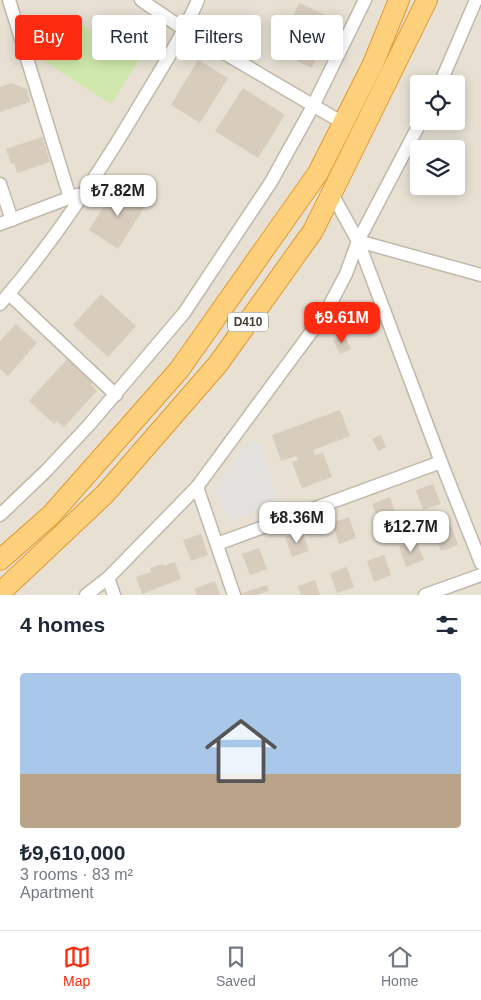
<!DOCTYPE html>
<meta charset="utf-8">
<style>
:root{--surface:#fff;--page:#f6f6f7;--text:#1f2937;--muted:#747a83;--line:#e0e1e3;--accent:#fe2b10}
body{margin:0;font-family:Arial,sans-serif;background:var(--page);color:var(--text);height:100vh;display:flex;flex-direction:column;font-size:19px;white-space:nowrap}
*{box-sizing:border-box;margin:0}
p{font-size:16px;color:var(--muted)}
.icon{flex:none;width:28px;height:28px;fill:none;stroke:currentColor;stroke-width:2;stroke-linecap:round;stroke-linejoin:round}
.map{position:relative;height:595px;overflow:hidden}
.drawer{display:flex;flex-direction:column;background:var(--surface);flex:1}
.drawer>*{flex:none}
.hud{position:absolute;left:15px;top:15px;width:451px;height:45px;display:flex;gap:10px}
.tools{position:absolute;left:410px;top:75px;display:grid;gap:10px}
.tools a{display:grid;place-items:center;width:55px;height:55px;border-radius:5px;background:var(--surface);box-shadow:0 2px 12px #0003;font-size:25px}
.price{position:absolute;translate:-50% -42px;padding:0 11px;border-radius:10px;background:#fff;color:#222;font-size:16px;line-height:32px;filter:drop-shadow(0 1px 2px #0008)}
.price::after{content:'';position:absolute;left:50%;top:30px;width:15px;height:11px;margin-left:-8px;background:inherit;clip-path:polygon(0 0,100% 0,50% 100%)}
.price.selected{background:var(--accent);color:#fff}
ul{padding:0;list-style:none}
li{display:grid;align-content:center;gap:10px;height:265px;padding:0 20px}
li span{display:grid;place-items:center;height:155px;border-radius:5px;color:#555}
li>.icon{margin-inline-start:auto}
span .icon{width:90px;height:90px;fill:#fffc;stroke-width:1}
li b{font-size:21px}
h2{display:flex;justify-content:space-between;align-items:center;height:60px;padding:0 20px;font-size:21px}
.chip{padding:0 18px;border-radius:5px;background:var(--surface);box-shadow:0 2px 12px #0003;font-size:18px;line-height:45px}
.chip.selected{background:var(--accent);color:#fff}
.tab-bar{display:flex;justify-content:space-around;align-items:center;height:70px;border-top:1px solid var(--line);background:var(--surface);font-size:14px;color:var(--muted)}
.tab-bar a{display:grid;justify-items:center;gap:2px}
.tab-bar .selected{color:var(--accent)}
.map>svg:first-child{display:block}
.residential{fill:#e7e0d3;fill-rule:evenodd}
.green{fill:#d0e8ac}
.parking{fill:#e3e1dd}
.building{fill:#d8ccbd}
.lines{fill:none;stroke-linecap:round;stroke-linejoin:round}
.minor-casing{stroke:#c1b8aa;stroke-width:15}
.trunk-casing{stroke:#e09931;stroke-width:22}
.minor{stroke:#fff;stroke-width:12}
.trunk{stroke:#ffd07b;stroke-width:20}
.labels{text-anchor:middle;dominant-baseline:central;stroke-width:4.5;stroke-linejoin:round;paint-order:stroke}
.shield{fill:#fff;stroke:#7d7871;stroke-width:1}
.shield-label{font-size:12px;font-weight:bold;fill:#453e34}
</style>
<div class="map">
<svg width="481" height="595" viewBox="0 0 481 595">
<rect width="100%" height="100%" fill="#f3eee5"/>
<!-- residential -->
<path class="residential" d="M0,0H481V595H0ZM419,84H456V121H419ZM419,149H456V186H419Z"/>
<!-- green -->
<path class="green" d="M71,18L138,61L111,104L44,61Z"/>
<!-- parking -->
<path class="parking" d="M247,443H260L278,501L229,521L214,489Z"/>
<!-- building -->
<g class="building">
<path d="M299,3L334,19L312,68L277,52Z"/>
<path d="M139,21L157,33L143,54L124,41Z"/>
<path d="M198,60L228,78L200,123L171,105Z"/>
<path d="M11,83L27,89L30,102L0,112V87Z"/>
<path d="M243,88L285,115L258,158L215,131Z"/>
<path d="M42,137L50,162L17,173L14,163L11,164L6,149Z"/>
<path d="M118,184L147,203L118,249L89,230Z"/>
<path d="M101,294L136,326L108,357L73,325Z"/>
<path d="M16,324L37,343L8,376L0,369V341Z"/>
<path d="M344,334L351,349L340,354L333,340Z"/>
<path d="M68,358L93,382L91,384L97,391L64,427L57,421L54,424L29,401Z"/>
<path d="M340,410L350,436L313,450L315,455L323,453L332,477L302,488L292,462L298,460L296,456L281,461L272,435Z"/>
<path d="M381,435L386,447L378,451L372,439Z"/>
<path d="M433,484L441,504L423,510L416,490Z"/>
<path d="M390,497L397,518L380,524L372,504Z"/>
<path d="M349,517L356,538L339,544L332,523Z"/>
<path d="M451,525L458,545L441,551L433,531Z"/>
<path d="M302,531L309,551L292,557L285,537Z"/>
<path d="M201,534L208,555L191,561L183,540Z"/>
<path d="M416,540L424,560L406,567L399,546Z"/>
<path d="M259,548L267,569L250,575L242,554Z"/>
<path d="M384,555L391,575L374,582L367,561Z"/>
<path d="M175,562L181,579L142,594L136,577L151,572L150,568L163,564L164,566Z"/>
<path d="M347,567L354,587L337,593L330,573Z"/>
<path d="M315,580L320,595H301L298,586Z"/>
<path d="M215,581L220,595H197L194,589Z"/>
<path d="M267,585L269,591L256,595H236Z"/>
</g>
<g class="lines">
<defs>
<g id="minor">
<path d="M9,0L70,198"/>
<path d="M141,0L185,30L343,123"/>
<path d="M440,84L476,0"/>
<path d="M0,184L12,220"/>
<path d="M332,194L358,241L441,462L481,563"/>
<path d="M0,224L77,195"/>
<path d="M358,241L481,275"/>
<path d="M9,294L116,395"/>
<path d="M0,304C53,243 98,175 139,106C160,71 182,37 198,0"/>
<path d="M197,487L234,595"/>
<path d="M0,515L46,471L89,425L184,313L271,182L313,106L365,0"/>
<path d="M217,544L441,462"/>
<path d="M108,578L114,595"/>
<path d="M86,595L108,578L197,487L326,312L346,274L358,241L421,121"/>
<path d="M425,595L481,575"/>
</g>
<g id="trunk">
<path d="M0,560L51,515L179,370L318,173L373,64L399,0"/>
<path d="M0,593L105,494L218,364L313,231L427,0"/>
</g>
</defs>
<!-- minor casing -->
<use href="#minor" class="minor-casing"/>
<!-- trunk casing -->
<use href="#trunk" class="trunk-casing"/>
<!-- minor -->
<use href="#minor" class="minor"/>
<!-- trunk -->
<use href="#trunk" class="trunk"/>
</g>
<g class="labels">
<!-- shield labels -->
<rect class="shield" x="228" y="312.5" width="40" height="19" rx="4"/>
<g class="shield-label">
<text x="248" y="322">D410</text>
</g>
</g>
</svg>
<div class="tools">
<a><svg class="icon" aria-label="locate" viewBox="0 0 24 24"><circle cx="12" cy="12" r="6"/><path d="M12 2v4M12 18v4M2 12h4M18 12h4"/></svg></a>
<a><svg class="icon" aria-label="layers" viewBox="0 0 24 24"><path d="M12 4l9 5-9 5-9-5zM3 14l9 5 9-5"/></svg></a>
</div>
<b class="price" style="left:118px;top:217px">₺7.82M</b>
<b class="price selected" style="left:342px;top:344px">₺9.61M</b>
<b class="price" style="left:297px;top:544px">₺8.36M</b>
<b class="price" style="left:411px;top:553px">₺12.7M</b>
<div class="hud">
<a class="chip selected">Buy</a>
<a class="chip">Rent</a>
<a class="chip">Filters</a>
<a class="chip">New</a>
</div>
</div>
<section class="drawer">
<h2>4 homes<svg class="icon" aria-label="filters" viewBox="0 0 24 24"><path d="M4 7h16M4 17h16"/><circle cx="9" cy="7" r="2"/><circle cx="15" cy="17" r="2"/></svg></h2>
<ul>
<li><span style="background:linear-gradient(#a9c7e8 65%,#b9a48a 0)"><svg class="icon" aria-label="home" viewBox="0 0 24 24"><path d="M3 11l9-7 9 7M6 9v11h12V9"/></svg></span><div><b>₺9,610,000</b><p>3 rooms · 83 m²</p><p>Apartment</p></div></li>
</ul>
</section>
<nav class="tab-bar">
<a class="selected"><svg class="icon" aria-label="map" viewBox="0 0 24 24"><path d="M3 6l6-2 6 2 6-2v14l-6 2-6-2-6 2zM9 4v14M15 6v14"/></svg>Map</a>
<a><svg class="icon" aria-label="saved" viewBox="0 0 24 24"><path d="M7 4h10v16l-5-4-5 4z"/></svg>Saved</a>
<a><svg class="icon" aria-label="home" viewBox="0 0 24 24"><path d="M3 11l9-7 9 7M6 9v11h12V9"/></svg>Home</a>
</nav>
